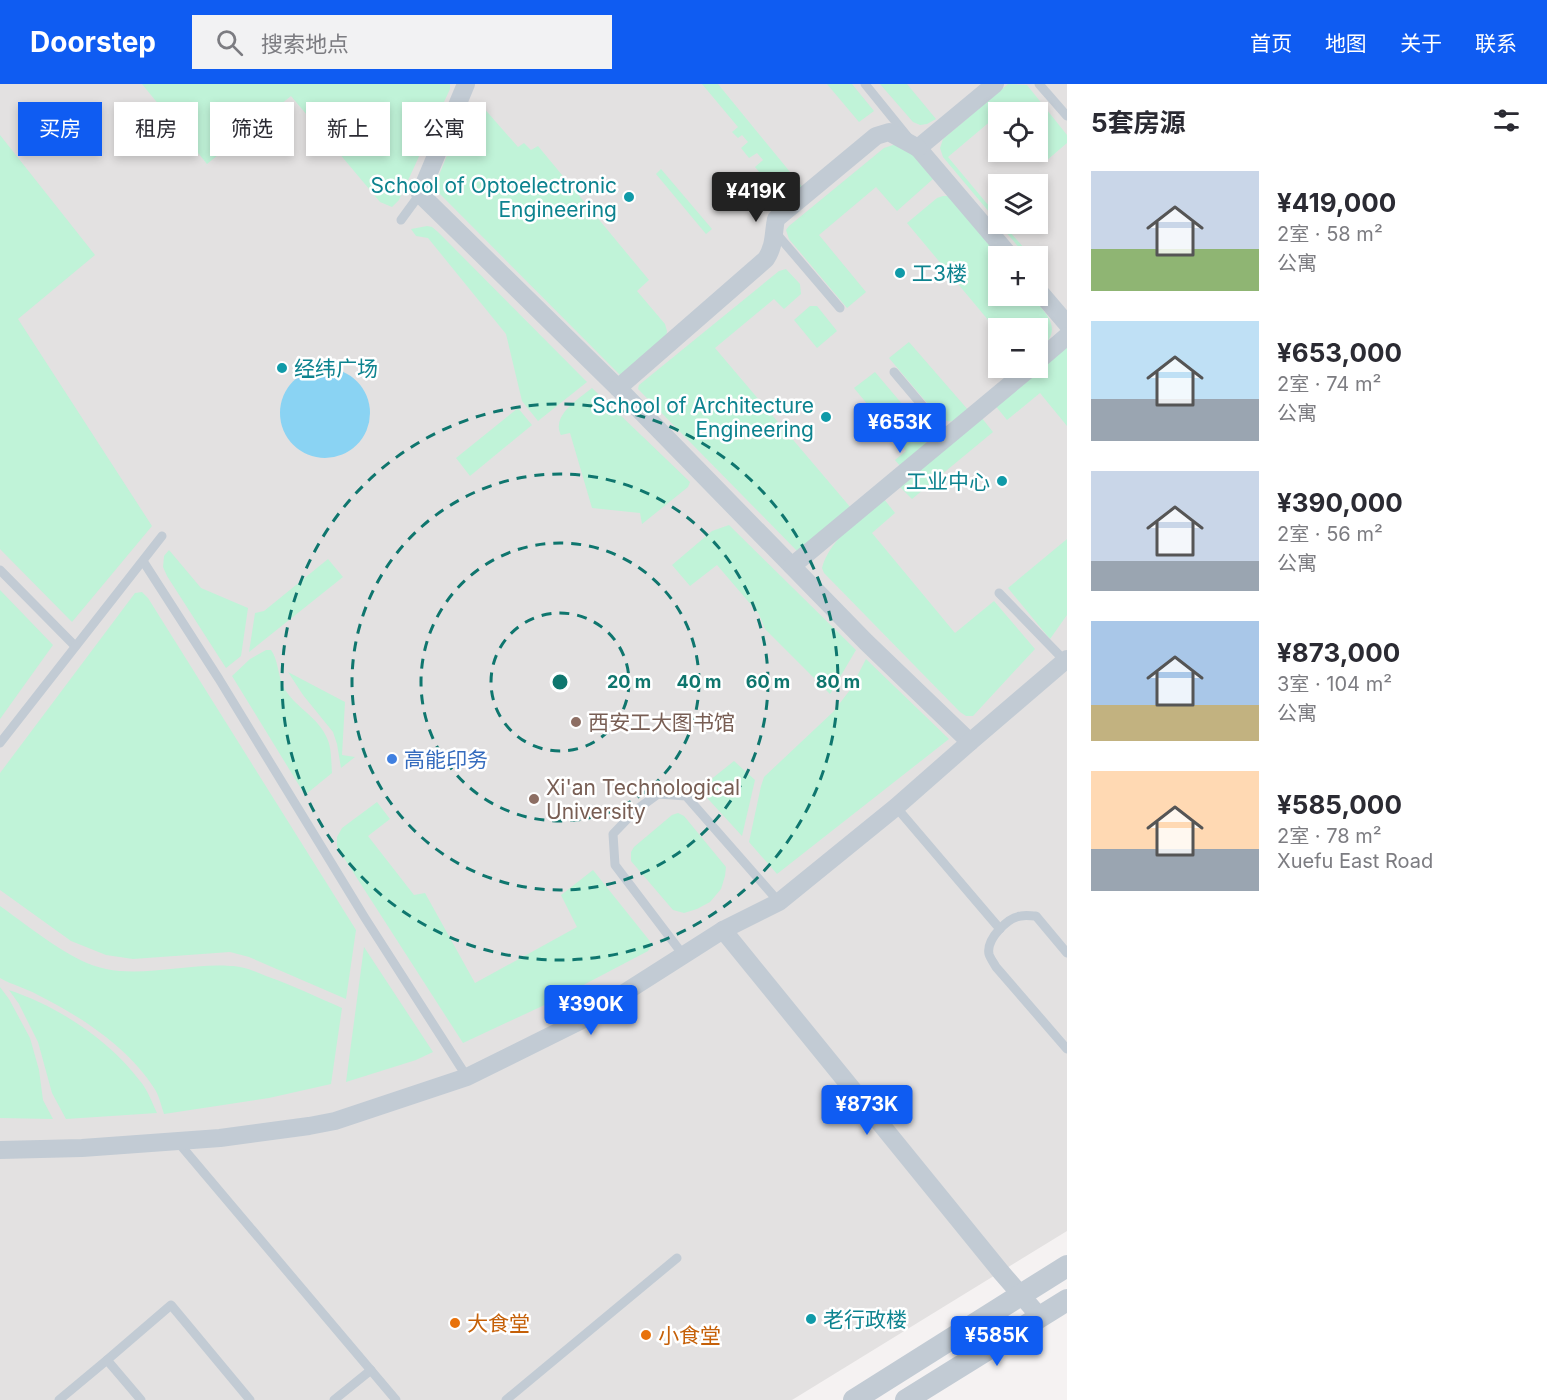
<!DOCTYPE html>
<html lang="zh">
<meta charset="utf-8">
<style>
:root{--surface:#fff;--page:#f2f2f3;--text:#2b2b33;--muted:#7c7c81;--accent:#0f5cf2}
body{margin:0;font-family:Inter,"Noto Sans SC",sans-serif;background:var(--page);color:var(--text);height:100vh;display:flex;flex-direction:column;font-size:22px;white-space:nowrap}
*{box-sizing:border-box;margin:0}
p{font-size:20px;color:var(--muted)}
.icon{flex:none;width:33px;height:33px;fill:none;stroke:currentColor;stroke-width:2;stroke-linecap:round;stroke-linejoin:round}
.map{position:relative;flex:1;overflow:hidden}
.details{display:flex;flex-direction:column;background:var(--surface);width:480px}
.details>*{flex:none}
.guide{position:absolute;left:18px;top:18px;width:570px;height:54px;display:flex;gap:12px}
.fabs{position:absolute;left:988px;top:18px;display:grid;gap:12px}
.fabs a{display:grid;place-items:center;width:60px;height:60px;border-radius:0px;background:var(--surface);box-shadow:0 3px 9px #0003;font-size:30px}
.price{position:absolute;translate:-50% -51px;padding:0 14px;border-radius:6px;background:var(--accent);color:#fff;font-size:20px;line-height:39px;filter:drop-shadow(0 2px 3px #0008)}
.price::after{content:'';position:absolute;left:50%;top:36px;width:18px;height:14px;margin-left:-9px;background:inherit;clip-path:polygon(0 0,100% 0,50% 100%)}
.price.current{background:#222;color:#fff}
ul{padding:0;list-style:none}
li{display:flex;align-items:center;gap:18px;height:150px;padding:0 24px}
li span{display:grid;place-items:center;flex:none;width:168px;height:120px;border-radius:0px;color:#555}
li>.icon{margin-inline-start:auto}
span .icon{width:72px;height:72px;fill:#fffc;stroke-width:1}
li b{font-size:26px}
h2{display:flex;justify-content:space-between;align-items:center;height:72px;padding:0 24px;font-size:26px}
.chip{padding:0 21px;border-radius:0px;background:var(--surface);box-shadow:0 3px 9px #0003;font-size:21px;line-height:54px}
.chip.current{background:var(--accent);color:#fff}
header{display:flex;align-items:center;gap:36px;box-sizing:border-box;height:84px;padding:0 30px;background:var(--accent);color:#fff}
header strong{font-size:28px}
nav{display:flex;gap:33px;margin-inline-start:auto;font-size:21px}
.search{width:420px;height:54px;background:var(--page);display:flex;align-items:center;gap:15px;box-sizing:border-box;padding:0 21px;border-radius:0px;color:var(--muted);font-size:22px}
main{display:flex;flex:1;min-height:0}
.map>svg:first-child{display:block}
.education{fill:#e3e1e1;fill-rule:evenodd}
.green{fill:#c0f3d8}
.water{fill:#8ad3f3}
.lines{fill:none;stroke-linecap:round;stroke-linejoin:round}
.service{stroke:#c2cbd4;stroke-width:9}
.minor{stroke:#c2cbd4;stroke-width:18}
.tertiary{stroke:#c2cbd4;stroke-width:22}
.ring{fill:none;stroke:#0f766e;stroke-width:3;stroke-dasharray:10 8}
.culture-dot{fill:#0f9aa8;stroke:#fff;stroke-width:2}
.education-dot{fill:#8d6e63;stroke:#fff;stroke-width:2}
.shop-dot{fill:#3f7fe0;stroke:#fff;stroke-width:2}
.food-dot{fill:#e8710a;stroke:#fff;stroke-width:2}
.labels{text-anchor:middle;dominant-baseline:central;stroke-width:5;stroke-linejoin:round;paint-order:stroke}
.culture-label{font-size:21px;fill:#0d838f;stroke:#fff;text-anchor:end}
.education-label{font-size:21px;fill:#785e54;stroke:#fff;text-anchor:start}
.shop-label{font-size:21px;fill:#366cbe;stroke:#fff;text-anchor:start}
.food-label{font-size:21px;fill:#c56008;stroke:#fff;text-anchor:start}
.centre{fill:#0f766e;stroke:#fff;stroke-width:3}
.ring-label{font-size:18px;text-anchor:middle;font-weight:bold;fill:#0f766e;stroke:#fff;stroke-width:5;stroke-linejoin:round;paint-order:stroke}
</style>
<header>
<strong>Doorstep</strong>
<div class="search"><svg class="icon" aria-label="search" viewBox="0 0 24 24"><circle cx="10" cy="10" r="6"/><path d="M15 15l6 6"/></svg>搜索地点</div>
<nav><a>首页</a><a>地图</a><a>关于</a><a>联系</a></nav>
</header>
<main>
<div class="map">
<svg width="1067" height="1316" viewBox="0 0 1067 1316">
<rect width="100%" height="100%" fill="#f5f2f2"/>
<!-- education -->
<path class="education" d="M0,0H1067V1147L792,1316H0ZM999,28H1038V68H999ZM999,100H1038V140H999ZM999,172H1038V212H999ZM999,244H1038V284H999Z"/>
<!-- green -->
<g class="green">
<path d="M142,0H450V5L399,116L392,123L380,118L291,12L207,80Z"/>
<path d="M702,0H718L804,105L786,119L772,103L780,96L774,88L765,95L755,83L763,76L757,69L749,74L741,64L748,58L742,51L738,54L732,48L738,43Z"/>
<path d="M827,0H852L874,27L859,38Z"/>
<path d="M880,0H907L936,35L927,40L920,41L913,38Z"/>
<path d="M1008,0L1027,1L1067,51V59L1046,77L1038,67V28H1005L1004,27L999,28V30L948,73L999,134V140H1003L1031,172H1026L943,73L940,64L943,55Z"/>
<path d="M477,18L482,22L518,63L524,59L531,66L538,62L649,196L637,207L665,240L667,247L666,254L620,291L434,104L466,23L470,19Z"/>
<path d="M0,51L95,171L18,235L152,442L72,538L0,465Z"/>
<path d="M896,60L910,66L933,95L897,127L876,103L819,151L866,208L847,224L789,155L786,146L789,142L884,64Z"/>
<path d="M661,85L712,145L706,150L656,90Z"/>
<path d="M943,112H949L999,172V212H1031C1049,233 1064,245 1038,268V244H999V249L907,139L937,114Z"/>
<path d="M427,142L432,143L438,148L587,298L538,337L522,317L506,250L428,154L416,152L411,145Z"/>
<path d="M786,185L800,200L801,210L784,225L774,215L715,264L851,424L798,468L638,305L639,301L779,187Z"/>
<path d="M810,222H817L837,247L817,264L794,236Z"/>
<path d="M909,258L969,327C956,337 952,342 938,332L889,274Z"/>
<path d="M1067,263V342L1040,309L1007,336L994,320Z"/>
<path d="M875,288L925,347L927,355L925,361L901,383L895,376L906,367L854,304Z"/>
<path d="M592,304L690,398L688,403L642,440L640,429L592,424L570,349L561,351C560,350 558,343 559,341C560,326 581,313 592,304Z"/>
<path d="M518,324L532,341L470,392L456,374Z"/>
<path d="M981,333L993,348L912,415L898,401Z"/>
<path d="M884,415L895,429L872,449L955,549L994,517L1035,565L973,632H966L960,628L824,489L822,484C830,454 862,434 884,415Z"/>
<path d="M729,441L856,566L830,610L765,545L759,530L717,481L690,502L672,481L712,447Z"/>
<path d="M1067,455V531L1050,555L1008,504Z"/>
<path d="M169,466L201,504L248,524L241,572L226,584L167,492L163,483L164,472Z"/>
<path d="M328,475L343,493L249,568L255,529L264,527Z"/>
<path d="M0,506L53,561L0,635Z"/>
<path d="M142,508L148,514L356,846L346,915L249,873L230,868L133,875L106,871L71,857L0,806V689L135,509Z"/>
<path d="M266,566H271C278,575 278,591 283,602C293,622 317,632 326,652C332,663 331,677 332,689L305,711L232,592L250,575Z"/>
<path d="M866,575L949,655L777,790L749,758L761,702L764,693L833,628L850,606Z"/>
<path d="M288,588L345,618L342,671L355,673L341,684L337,660L333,648L303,611Z"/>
<path d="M734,677L755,696L742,752L699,705Z"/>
<path d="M377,718L390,735L368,752L414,811L425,809L475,899L577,843L561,811L593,786L649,856L652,861L648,867L551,918L463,959L337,763V753L342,744Z"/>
<path d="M678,729L684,732L726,783L725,792L721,805L710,818L697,825L684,829L673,826L631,777V768L634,763L672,731Z"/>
<path d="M0,822C30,843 71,878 106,885C145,893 190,879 230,882C243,882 254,887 266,892C292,901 317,913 342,924L331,1000L269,1014L164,1030C161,1021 159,1011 154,1004C128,963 80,932 38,911C26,904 12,901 0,894Z"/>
<path d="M364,863L433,968L416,976L346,998Z"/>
<path d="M0,903L9,915L30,954L39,986L43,1016L53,1035L0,1034Z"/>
<path d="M9,906C59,923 108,955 140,997C148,1006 152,1019 157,1029L66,1035L52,1009L38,958L19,920Z"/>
</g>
<!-- water -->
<circle class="water" cx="325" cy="329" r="45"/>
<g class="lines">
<!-- service -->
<g class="service">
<path d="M865,0L908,53"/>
<path d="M1039,0L1067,32"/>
<path d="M401,136L420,110"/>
<path d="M775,148L840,224"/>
<path d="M894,288L949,353"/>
<path d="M143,477L219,595L365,834L467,993"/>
<path d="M0,486L75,562"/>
<path d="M999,509L1065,577"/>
<path d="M0,659L162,452"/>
<path d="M896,723L1000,845"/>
<path d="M1067,869L1036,832C1031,832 1026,831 1021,832C1008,833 986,855 989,870C990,874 994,879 996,883L1067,965"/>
<path d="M684,872L615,781L613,750L636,726L658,710L686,712L779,818"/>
<path d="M177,1057L396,1316"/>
<path d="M107,1276L171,1221L250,1316"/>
<path d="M59,1316L107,1276L141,1316"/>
<path d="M334,1316L371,1286"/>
<path d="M506,1316L677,1174"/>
</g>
<!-- minor -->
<g class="minor">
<path d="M466,0L420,110L618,304L866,558L970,658"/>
<path d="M995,0L918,64L1010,172"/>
<path d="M1038,206L1067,240"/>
<path d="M1038,277L1067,252"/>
<path d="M618,304L766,175C775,161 773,150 776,135L876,52L889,48L918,64"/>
<path d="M792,482L1030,284"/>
<path d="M723,846L1001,1188L1040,1233"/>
<path d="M0,1066L82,1064L220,1054L309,1042L335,1037L467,993L580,937L723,846L779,818L896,723L970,658L1067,575"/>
</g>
<!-- tertiary -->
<g class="tertiary">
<path d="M854,1316L1067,1182"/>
<path d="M906,1316L1067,1216"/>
</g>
</g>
<!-- distance rings -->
<g class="ring">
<circle cx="560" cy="598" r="69"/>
<circle cx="560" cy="598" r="139"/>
<circle cx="560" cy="598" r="208"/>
<circle cx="560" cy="598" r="278"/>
</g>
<!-- markers -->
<g class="culture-dot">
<circle cx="629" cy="113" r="6"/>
<circle cx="900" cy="189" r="6"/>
<circle cx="282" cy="284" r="6"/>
<circle cx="826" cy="333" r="6"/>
<circle cx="1002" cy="397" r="6"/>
<circle cx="811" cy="1235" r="6"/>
</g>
<g class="education-dot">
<circle cx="576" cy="638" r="6"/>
<circle cx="534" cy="715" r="6"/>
</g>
<circle class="shop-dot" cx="392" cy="675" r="6"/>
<g class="food-dot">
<circle cx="455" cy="1239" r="6"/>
<circle cx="646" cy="1251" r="6"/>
</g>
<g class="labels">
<!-- culture labels -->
<g class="culture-label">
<text x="617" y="101">School of Optoelectronic<tspan x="617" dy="24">Engineering</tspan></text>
<text x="912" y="189" text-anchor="start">工3楼</text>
<text x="294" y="284" text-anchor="start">经纬广场</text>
<text x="814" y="321">School of Architecture<tspan x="814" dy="24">Engineering</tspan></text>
<text x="990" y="397">工业中心</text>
<text x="823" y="1235" text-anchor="start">老行政楼</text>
</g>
<!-- education labels -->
<g class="education-label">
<text x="588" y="638">西安工大图书馆</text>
<text x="546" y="703">Xi'an Technological<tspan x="546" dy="24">University</tspan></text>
</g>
<!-- shop labels -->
<g class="shop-label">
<text x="404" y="675">高能印务</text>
</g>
<!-- food labels -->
<g class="food-label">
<text x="467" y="1239">大食堂</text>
<text x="658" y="1251">小食堂</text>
</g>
</g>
<circle cx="560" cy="598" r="9" class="centre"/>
<g class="ring-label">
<text x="629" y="604">20 m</text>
<text x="699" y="604">40 m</text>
<text x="768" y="604">60 m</text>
<text x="838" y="604">80 m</text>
</g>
</svg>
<div class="fabs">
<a><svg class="icon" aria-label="locate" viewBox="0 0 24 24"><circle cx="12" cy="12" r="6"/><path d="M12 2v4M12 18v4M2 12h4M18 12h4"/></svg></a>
<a><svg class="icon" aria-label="layers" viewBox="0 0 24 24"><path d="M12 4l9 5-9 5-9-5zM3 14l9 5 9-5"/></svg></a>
<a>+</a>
<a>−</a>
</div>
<b class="price current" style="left:756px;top:139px">¥419K</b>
<b class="price" style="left:900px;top:370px">¥653K</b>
<b class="price" style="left:591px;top:952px">¥390K</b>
<b class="price" style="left:867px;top:1052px">¥873K</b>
<b class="price" style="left:997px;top:1283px">¥585K</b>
<div class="guide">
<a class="chip current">买房</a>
<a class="chip">租房</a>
<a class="chip">筛选</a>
<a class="chip">新上</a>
<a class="chip">公寓</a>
</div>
</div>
<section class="details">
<h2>5套房源<svg class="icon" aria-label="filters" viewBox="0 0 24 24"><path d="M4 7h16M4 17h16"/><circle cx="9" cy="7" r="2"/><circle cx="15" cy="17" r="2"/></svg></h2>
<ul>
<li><span style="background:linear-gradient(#c9d6e8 65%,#8fb573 0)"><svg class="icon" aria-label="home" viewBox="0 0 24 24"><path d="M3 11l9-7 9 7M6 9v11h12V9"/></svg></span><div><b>¥419,000</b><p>2室 · 58 m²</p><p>公寓</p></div></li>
<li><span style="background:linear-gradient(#bfe0f5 65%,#9aa5b1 0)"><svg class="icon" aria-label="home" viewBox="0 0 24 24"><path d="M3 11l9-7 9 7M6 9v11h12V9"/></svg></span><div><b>¥653,000</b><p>2室 · 74 m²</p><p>公寓</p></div></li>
<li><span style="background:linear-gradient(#c9d6e8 75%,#9aa5b1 0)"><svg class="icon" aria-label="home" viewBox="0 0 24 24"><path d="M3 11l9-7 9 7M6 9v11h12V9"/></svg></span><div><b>¥390,000</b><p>2室 · 56 m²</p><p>公寓</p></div></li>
<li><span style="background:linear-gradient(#a9c7e8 70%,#c2b280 0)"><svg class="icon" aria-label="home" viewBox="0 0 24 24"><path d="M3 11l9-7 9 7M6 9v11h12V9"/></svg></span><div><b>¥873,000</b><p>3室 · 104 m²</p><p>公寓</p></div></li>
<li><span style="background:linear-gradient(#ffd9b3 65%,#9aa5b1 0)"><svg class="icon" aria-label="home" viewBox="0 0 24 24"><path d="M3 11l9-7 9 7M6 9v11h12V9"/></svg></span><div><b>¥585,000</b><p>2室 · 78 m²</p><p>Xuefu East Road</p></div></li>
</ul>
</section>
</main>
